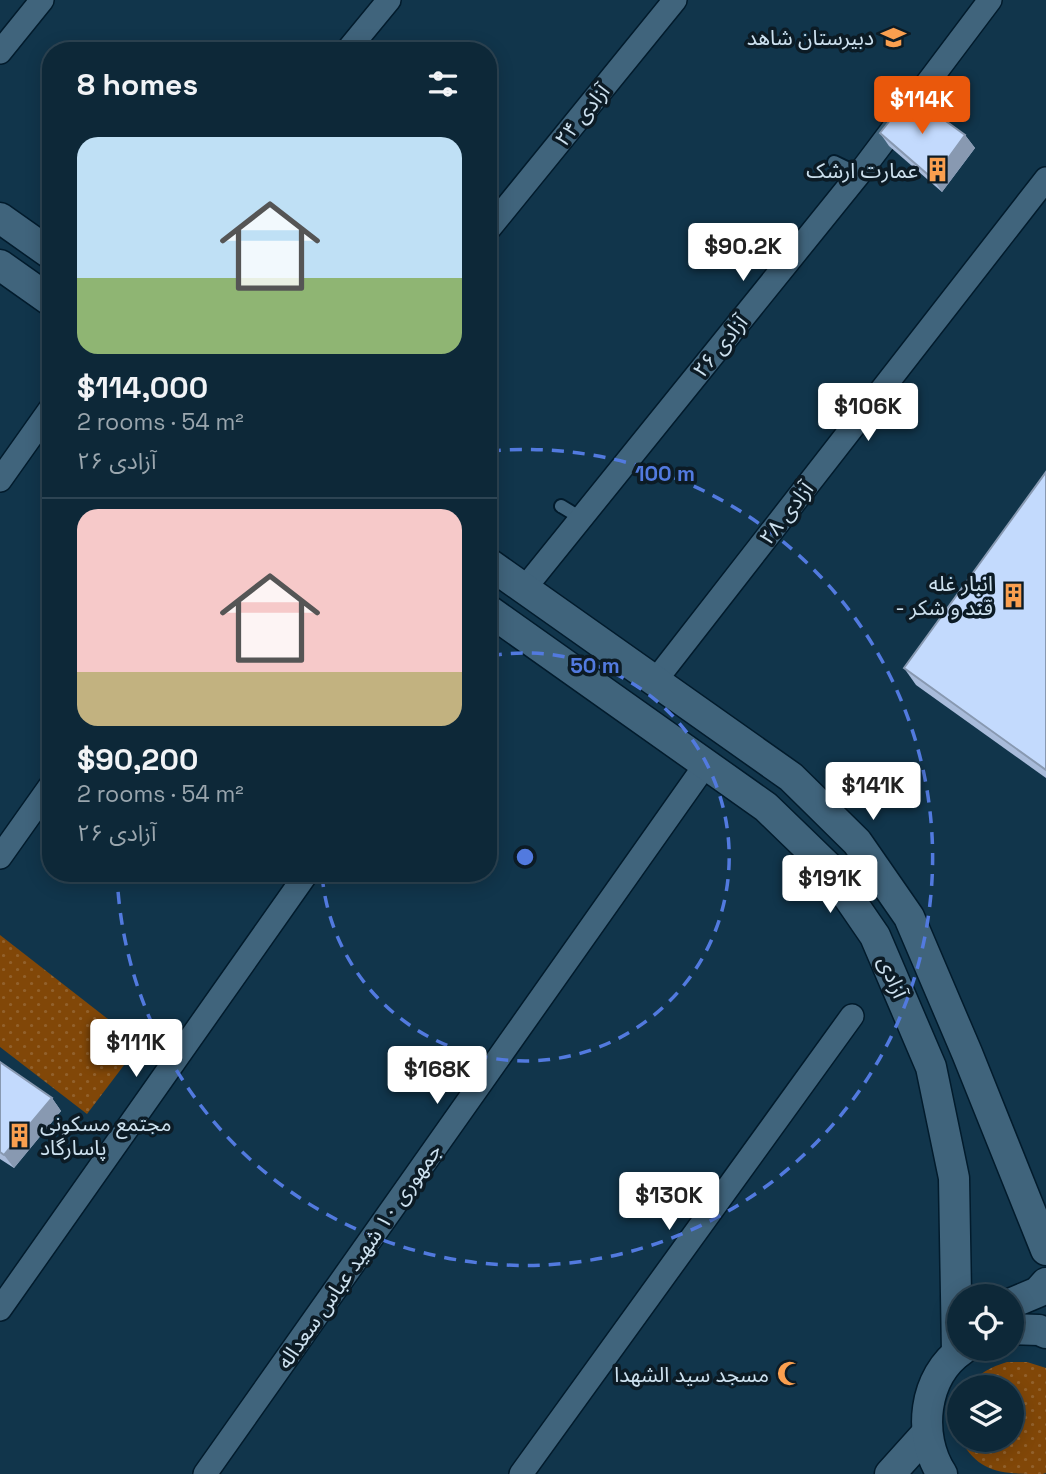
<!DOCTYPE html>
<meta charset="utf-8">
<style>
:root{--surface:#0d2838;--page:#1b3443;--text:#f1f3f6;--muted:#9aa6ae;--line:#2d4453;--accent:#ea580c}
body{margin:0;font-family:"Space Grotesk","Noto Sans Arabic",sans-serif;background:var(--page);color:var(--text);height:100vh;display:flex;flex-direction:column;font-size:26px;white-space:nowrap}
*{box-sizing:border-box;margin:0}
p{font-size:23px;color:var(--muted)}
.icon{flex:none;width:38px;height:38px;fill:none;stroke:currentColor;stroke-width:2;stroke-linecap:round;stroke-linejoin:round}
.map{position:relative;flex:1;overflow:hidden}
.sheet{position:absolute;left:42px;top:42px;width:455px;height:840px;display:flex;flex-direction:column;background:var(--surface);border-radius:28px;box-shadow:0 4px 18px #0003,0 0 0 2px var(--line)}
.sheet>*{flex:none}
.controls{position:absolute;left:947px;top:1284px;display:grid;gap:14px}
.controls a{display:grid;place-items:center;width:77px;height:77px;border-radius:50%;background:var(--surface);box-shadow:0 4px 18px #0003,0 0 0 2px var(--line);font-size:35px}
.price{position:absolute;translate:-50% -60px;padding:0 16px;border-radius:7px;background:#fff;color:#222;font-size:23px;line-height:46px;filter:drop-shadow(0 2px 4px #0008)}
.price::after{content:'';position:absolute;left:50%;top:42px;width:21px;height:16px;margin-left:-10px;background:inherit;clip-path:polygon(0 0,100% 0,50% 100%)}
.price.selected{background:var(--accent);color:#fff}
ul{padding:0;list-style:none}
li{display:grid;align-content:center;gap:14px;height:371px;padding:0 35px}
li+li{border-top:2px solid var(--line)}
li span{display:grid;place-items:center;height:217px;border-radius:21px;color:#555}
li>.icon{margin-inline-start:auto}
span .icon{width:126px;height:126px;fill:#fffc;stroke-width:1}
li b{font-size:30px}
h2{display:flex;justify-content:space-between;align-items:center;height:84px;padding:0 35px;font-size:30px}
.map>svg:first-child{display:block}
.park{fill:url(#park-dots)}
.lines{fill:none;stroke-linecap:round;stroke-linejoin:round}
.service-casing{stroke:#021b2c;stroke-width:16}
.minor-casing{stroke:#021b2c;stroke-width:26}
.tertiary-casing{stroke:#021b2c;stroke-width:33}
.service{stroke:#40647c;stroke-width:12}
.minor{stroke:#40647c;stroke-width:23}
.tertiary{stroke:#40647c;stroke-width:30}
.wall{fill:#a8bbda}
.shaded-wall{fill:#8899b1}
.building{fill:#c3dafd;stroke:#8899b1;stroke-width:2}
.ring{fill:none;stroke:#527adf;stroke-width:3.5;stroke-dasharray:12 9}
.labels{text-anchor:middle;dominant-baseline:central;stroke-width:7;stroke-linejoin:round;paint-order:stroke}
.poi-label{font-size:21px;fill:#cde1ef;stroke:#0c1b25;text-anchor:end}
.street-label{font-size:21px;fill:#cde1ef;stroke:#0c1b25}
.centre{fill:#527adf;stroke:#0c1b25;stroke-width:3.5}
.ring-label{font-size:21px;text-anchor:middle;font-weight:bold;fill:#527adf;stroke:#0c1b25;stroke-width:7;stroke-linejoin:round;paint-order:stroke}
</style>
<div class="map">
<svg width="1046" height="1474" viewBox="0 0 1046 1474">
<defs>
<pattern id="park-dots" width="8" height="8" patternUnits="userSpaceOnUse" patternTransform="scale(1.75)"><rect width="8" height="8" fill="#814708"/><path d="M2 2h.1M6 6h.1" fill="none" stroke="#92612c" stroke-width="1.8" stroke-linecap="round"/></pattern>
</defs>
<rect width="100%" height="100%" fill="#11354b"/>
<!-- park -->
<g class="park">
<path d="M0,935L140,1044L87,1114L0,1047Z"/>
<path d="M1007,1362H1027L1046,1368V1473L1043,1474C1004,1474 979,1474 961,1440H1012V1388H968C978,1373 991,1367 1007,1362Z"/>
</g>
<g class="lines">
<defs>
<g id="service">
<path d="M834,162L859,174"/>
<path d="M561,506L581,518"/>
</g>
<g id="minor">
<path d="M347,51L389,0"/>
<path d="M0,52L42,0"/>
<path d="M488,230L675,0"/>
<path d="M0,480L51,408"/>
<path d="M524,589L859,174L990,0"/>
<path d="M655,681L1046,179"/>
<path d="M0,857L51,785"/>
<path d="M0,1309L307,873"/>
<path d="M205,1474L706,764"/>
<path d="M521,1474L852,1016"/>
</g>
<g id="tertiary">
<path d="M0,218L51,254"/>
<path d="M0,265L51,301"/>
<path d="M488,563L791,777L857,842L909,917L967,1053L1046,1250"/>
<path d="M488,610L766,807L827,866L875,936L931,1067L954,1178L957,1353"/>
<path d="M1012,1303L1038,1292L1046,1283"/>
<path d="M1012,1329L1039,1330L1046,1333"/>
<path d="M890,1474L926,1434"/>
<path d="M942,1474C917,1436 923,1376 963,1349"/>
</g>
</defs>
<!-- service casing -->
<use href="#service" class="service-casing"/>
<!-- minor casing -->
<use href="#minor" class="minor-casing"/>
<!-- tertiary casing -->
<use href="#tertiary" class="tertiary-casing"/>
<!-- service -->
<use href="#service" class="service"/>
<!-- minor -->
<use href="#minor" class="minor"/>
<!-- tertiary -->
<use href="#tertiary" class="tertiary"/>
</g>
<!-- wall -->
<g class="wall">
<path d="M880,133L965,135L975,148L942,192L889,146Z"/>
<path d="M1046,472V778L916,685L904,668Z"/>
<path d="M0,1062L52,1098L61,1111L14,1168L0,1159Z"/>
</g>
<!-- shaded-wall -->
<g class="shaded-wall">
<path d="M965,135L975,148L942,192L933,179Z"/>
<path d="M52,1098L61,1111L14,1168L4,1155Z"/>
</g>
<!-- building -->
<g class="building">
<path d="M910,95L965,135L933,179L880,133Z"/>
<path d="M1046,472V770L904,668Z"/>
<path d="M0,1062L52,1098L4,1155L0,1152Z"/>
</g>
<!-- distance rings -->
<g class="ring">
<path d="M490 656A204 204 0 1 1 322 875"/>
<path d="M489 451A408 408 0 1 1 117 875"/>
</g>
<!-- icons -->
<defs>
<symbol id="school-bare" viewBox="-9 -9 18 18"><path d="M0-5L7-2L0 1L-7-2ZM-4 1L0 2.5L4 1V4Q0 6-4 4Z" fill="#fa9f4f" stroke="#0c1b25" stroke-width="2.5" paint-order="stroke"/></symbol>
<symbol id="building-bare" viewBox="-9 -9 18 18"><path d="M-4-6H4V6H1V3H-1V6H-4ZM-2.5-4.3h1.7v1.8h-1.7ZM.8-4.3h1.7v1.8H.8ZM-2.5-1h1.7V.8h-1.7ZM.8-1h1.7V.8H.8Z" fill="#fa9f4f" stroke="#0c1b25" stroke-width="2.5" paint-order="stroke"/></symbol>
<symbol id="mosque-bare" viewBox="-9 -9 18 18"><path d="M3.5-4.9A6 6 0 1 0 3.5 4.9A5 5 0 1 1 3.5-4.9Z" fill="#fa9f4f" stroke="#0c1b25" stroke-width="2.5" paint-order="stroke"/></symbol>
</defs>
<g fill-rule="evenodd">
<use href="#school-bare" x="876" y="20" width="35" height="35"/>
<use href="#building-bare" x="920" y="152" width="35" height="35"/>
<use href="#building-bare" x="996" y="578" width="35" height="35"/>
<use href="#building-bare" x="2" y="1118" width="35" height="35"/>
<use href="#mosque-bare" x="772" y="1356" width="35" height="35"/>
</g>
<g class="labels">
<!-- poi labels -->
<g class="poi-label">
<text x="874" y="37">دبیرستان شاهد</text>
<text x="918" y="170">عمارت ارشک</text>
<text x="993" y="583">انبار غله<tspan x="993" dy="24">- قند و شکر</tspan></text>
<text x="40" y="1123" text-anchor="start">مجتمع مسکونی<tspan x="40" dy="24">پاسارگاد</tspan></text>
<text x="769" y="1374">مسجد سید الشهدا</text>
</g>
<!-- street labels -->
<g class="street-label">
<text transform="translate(582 115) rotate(-51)">آزادی ۲۴</text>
<text transform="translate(720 346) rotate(-51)">آزادی ۲۶</text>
<text transform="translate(786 513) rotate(-52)">آزادی ۲۸</text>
<text transform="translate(893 977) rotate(67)">آزادی</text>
<text transform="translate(359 1256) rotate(-55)">جمهوری ۱۰ شهید عباس سعداله</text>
</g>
</g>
<circle cx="525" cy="857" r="10" class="centre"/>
<g class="ring-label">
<text x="665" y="481">100 m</text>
<text x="595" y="673">50 m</text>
</g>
</svg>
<div class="controls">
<a><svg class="icon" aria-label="locate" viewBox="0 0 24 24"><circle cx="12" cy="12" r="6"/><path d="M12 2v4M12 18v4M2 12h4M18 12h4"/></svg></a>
<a><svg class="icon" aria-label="layers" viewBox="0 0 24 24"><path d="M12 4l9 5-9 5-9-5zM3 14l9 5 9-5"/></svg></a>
</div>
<b class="price selected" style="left:922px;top:136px">$114K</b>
<b class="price" style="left:743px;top:283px">$90.2K</b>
<b class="price" style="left:868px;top:443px">$106K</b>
<b class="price" style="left:873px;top:822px">$141K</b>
<b class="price" style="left:830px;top:915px">$191K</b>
<b class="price" style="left:136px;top:1079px">$111K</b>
<b class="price" style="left:437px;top:1106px">$168K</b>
<b class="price" style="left:669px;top:1232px">$130K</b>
<section class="sheet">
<h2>8 homes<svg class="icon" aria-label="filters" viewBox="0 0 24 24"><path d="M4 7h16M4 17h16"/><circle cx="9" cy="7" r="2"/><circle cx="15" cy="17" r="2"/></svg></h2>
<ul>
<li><span style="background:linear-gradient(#bfe0f5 65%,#8fb573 0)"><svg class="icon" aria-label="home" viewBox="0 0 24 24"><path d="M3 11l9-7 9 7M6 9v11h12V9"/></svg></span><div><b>$114,000</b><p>2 rooms · 54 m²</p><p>آزادی ۲۶</p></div></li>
<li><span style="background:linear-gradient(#f6c9c9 75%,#c2b280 0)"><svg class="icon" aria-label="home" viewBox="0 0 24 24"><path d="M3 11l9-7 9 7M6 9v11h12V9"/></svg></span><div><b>$90,200</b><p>2 rooms · 54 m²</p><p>آزادی ۲۶</p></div></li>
</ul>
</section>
</div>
